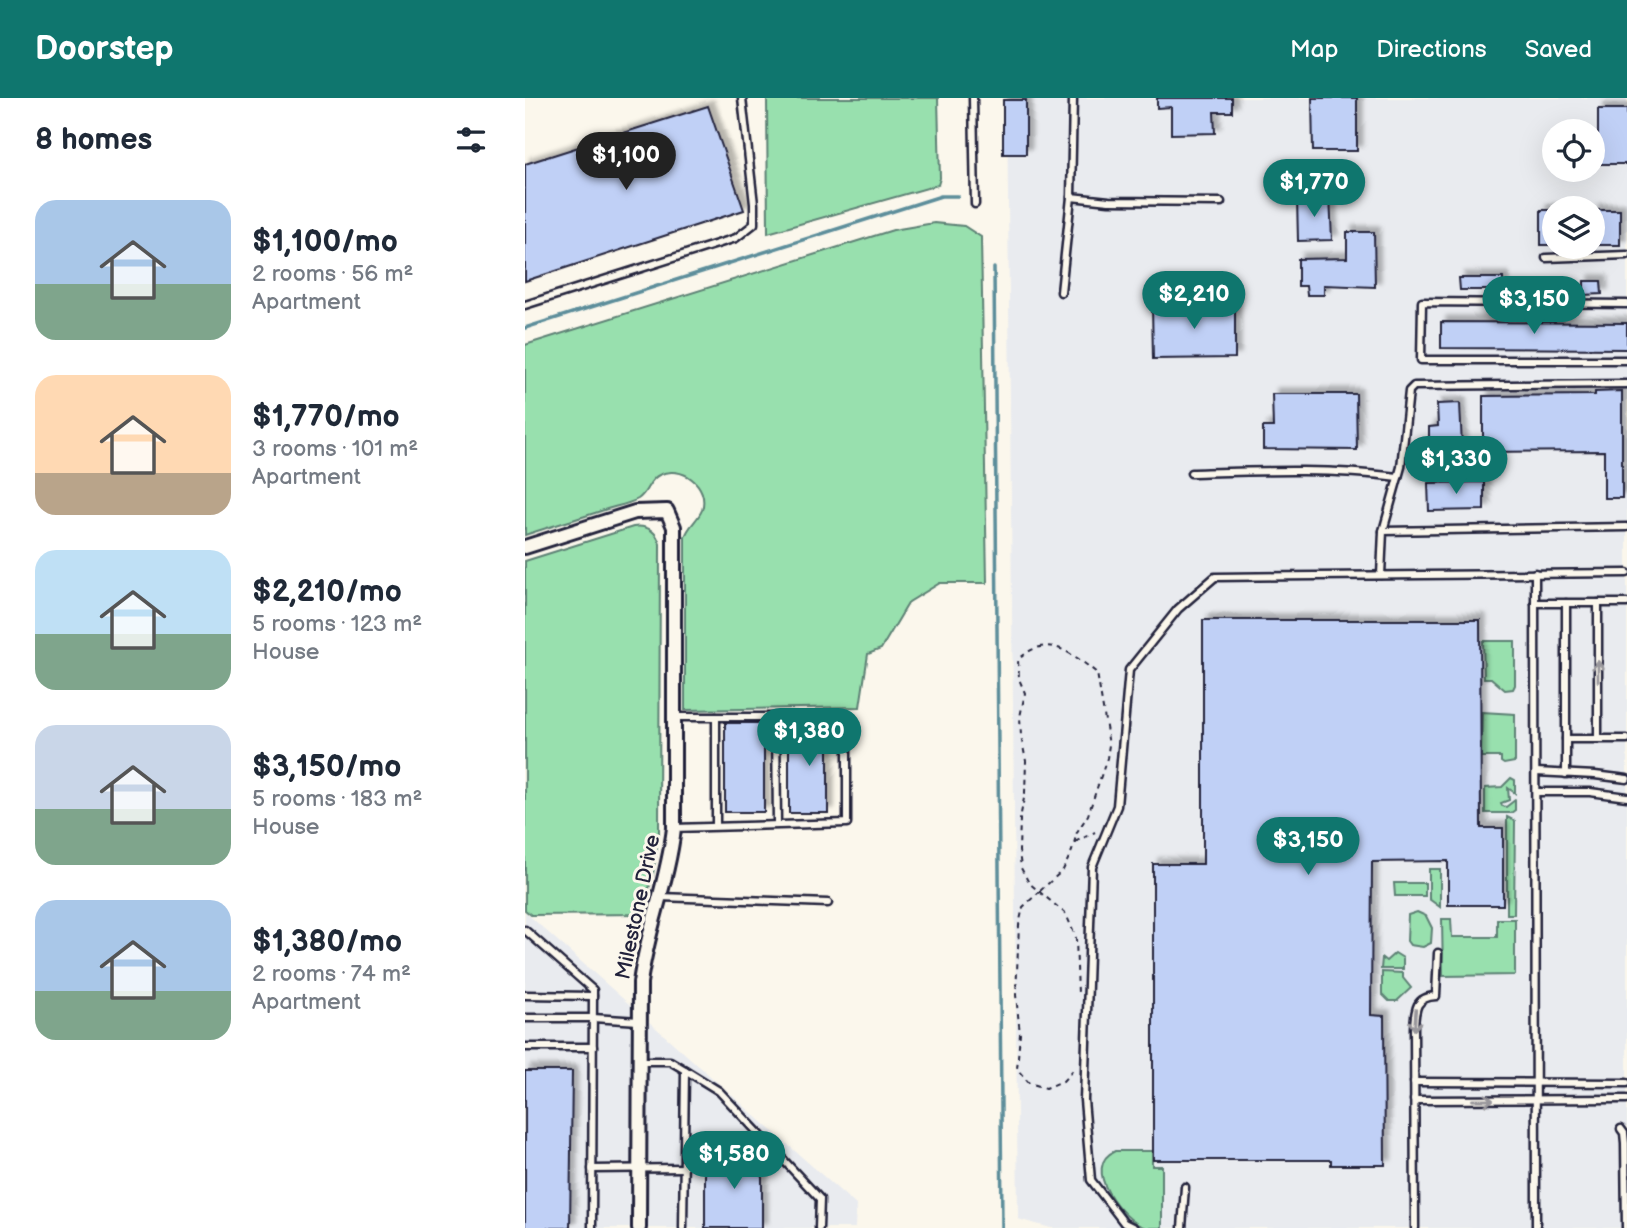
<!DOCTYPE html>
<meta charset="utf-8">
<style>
:root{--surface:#fff;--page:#f6f6f7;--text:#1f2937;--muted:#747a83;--accent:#0f766e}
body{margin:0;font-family:"Balsamiq Sans",sans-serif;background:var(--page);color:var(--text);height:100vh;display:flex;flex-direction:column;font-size:26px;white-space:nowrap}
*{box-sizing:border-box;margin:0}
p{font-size:23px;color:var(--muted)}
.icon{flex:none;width:38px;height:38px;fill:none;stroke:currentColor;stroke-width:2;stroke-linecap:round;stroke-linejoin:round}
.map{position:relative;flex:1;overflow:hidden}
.details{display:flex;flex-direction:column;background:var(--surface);width:525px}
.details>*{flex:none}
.buttons{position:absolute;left:1017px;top:21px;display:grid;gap:14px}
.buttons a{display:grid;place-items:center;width:63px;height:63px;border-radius:50%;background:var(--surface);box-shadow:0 7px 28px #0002;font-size:35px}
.price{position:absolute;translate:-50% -60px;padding:0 16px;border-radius:24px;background:var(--accent);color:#fff;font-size:23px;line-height:46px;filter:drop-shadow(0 2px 4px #0008)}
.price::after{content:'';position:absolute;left:50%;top:42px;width:21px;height:16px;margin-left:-10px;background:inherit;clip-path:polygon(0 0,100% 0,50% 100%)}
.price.on{background:#222;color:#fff}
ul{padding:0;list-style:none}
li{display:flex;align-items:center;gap:21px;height:175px;padding:0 35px}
li span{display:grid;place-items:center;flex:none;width:196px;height:140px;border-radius:21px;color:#555}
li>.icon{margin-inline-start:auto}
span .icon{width:84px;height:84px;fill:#fffc;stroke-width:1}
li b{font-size:30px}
h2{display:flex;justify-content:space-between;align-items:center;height:84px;padding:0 35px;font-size:30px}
header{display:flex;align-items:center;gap:42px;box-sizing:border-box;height:98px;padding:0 35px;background:var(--accent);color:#fff}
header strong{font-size:33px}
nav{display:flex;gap:38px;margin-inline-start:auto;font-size:24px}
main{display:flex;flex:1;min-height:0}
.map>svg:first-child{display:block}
.built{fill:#e9ebef;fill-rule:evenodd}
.green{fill:#98e0ae;stroke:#5d8174;stroke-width:2}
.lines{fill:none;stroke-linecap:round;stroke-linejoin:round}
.stream{stroke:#5d8e9b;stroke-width:3.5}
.building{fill:#c0d0f6;stroke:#22223b;stroke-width:2;filter:url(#shadow)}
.lane-casing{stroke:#22223b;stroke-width:11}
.street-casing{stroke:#22223b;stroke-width:18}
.path{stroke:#22223b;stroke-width:2;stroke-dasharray:5 5;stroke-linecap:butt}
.lane{stroke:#fbf7ec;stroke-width:6}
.street{stroke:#fbf7ec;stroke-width:12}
.oneway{stroke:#99979c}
.labels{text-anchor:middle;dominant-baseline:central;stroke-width:6;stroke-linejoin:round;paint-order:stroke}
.street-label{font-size:21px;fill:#22223b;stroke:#fbf7ec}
</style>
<header>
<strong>Doorstep</strong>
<nav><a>Map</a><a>Directions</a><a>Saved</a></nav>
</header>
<main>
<section class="details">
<h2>8 homes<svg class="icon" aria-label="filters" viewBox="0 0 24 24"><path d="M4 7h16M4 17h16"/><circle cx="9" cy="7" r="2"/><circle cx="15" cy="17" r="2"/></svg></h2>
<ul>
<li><span style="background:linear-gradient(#a9c7e8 60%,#7fa58c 0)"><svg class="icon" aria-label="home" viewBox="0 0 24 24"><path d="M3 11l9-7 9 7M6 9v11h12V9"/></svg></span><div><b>$1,100/mo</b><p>2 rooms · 56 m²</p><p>Apartment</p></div></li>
<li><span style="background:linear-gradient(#ffd9b3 70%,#b9a48a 0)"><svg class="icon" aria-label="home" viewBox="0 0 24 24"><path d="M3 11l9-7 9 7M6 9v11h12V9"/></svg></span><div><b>$1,770/mo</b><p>3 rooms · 101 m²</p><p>Apartment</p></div></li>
<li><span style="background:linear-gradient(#bfe0f5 60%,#7fa58c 0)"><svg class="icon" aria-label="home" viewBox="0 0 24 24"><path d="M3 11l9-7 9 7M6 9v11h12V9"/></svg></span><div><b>$2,210/mo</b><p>5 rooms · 123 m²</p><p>House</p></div></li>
<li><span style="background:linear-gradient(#c9d6e8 60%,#7fa58c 0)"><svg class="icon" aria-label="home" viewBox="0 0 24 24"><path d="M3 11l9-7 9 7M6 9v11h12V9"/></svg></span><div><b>$3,150/mo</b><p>5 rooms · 183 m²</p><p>House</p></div></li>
<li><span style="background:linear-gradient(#a9c7e8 65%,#7fa58c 0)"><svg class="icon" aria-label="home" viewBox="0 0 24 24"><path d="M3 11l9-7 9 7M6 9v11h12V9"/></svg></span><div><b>$1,380/mo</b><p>2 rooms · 74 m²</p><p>Apartment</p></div></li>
</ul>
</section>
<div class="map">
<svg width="1102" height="1130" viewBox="0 0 1102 1130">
<defs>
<filter id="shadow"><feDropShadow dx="5.5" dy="-5.5" stdDeviation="2" flood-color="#0004"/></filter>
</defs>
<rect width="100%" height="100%" fill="#fbf7ec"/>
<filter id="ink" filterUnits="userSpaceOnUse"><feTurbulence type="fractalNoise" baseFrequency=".0143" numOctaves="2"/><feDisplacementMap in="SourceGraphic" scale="14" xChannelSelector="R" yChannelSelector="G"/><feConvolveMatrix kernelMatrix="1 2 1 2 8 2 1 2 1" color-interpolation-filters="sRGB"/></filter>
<g filter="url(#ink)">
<!-- built -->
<g class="built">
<path d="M482,0H1102V1130H526L493,1121ZM1029,33H1068V72H1029ZM1029,110H1068V149H1029Z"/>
<path d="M0,814L331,1107L330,1130H0Z"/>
</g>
<!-- green -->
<g class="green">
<path d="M242,0H413L415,80L413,87L243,135Z"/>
<path d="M409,125L439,128L456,139L462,485H415L384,504L356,551L343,556L335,609L160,612V439C163,428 173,422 177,412C185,387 156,366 134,377C123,382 123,395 113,401C104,406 92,408 82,411C55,420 27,428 0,437V247L368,132Z"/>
<path d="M108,429C122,427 131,433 135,446L134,735L128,776L117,816L6,817L0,812V463Z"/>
<path d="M958,543H990V587L988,591L980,592L966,580H959Z"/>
<path d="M957,614L990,616V664L979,666L976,664V659H956Z"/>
<path d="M986,680L990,682V695L983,690L984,702L976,705L977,708L981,709L990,702V712L986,715H960V690L977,689Z"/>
<path d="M982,719L990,723L989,816H982Z"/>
<path d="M904,771H915V809L904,801Z"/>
<path d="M869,785H900V798H870Z"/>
<path d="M892,814L901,818L907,830L906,845L898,849L885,847L882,843L883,817Z"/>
<path d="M917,821H926L927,839H972V821H990V877L918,878Z"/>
<path d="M870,855L878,860V871H856L857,860L861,863Z"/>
<path d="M857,874L878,875V880L886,890L872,903H864L857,896Z"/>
<path d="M590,1053H627V1068H637V1130C632,1130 626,1130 621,1130C597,1123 555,1068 590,1053Z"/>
</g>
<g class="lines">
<!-- stream -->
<g class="stream">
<path d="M469,170L477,1130"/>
<path d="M0,230L416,98H433"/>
</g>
</g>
<!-- building -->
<g class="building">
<path d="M632,0H707V14H689L690,35L646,36V9L632,10Z"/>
<path d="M787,0H832V53H788Z"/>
<rect x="478" y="2" width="23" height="54"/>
<path d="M183,8L219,112L0,183V66Z"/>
<rect x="1073" y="11" width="29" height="55"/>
<path d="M805,99L807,142L773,143L772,100Z"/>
<rect x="1016" y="112" width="13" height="35"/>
<rect x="1068" y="112" width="27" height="35"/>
<path d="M822,134H849L850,189L799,187V197H782L781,188H773V161L822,160Z"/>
<path d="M934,180H978V192H935Z"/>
<path d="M1059,183H1076L1077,196L1059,197Z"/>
<path d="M710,205V260L628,261L627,206Z"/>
<path d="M916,224L1102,225V251L916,250Z"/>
<path d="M1097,293V400H1079V353L958,354V298L1070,297V294Z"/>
<path d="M747,296H831L832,352L738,351V329H748Z"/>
<path d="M935,305L937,349L904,350V329L913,328L912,306Z"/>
<path d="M959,384V412L904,413L903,385Z"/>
<path d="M678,522H955L956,730H978V807H923V763L847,764L846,917L859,918L860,1067H806V1062H628V766H678Z"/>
<rect x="200" y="625" width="39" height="89"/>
<rect x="264" y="625" width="39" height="90"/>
<path d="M0,973H47L45,1130H0Z"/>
<path d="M237,1056V1130H180V1057Z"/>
</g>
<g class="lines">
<defs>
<g id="lane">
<path d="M448,0L450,106"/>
<path d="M548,0L546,99L584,103L696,104"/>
<path d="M1021,160L1102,157"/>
<path d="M536,194L546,99"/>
<path d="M1102,206L897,204L896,262H1102"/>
<path d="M0,207L211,140L229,126V106L217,0"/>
<path d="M666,375C735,373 804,370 873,379"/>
<path d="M858,433L876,369L884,293L889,288L1102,286"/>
<path d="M1010,475L1011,1130"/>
<path d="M856,477L858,433L1102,429"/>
<path d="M1010,505H1102"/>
<path d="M1041,505V641"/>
<path d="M191,619V728"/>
<path d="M251,619L252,726"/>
<path d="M1073,641V505"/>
<path d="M1011,674L1070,677L1102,681"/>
<path d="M1041,676V641H1102"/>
<path d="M1011,694H1065L1102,699"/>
<path d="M149,730L322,725V619H149"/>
<path d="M135,799L303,805"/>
<path d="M0,832L68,892L67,1130"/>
<path d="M0,897L68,898"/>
<path d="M0,920H68L114,923"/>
<path d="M0,949H68"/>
<path d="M115,963H145L160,972"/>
<path d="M889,984L1102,985"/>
<path d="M889,1002L1102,1001"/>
<path d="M1096,1031L1099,1035L1100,1045L1101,1130"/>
<path d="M67,1071L159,1070"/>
<path d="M158,1130L160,972L194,993L295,1101L294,1130"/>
<path d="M609,1130L599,1125L566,1082L559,1002L567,769L592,708L604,572L653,511L690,479L1102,475"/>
<path d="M657,1130L660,1089"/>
<path d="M890,1130L889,930C890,912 890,899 911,898L913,855"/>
</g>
<path id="street" d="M0,449L110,414L142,413L149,429V730C143,783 122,832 115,885L114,1130"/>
</defs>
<!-- lane casing -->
<use href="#lane" class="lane-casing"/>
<!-- street casing -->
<use href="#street" class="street-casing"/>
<!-- path -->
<g class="path">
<path d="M550,744L570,734"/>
<path d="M515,793L538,772L547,753L552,734L563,717L582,660L584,647L572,575C545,554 522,534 493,562L494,581L500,595L495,619L496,638L501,663L500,695L495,721L494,753L496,770L504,785L541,816L551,840L553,896"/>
<path d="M515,793L498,809L494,827L491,897L495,936L492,971L504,985L521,990L538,983L550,970"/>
</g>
<!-- lane -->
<use href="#lane" class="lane"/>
<!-- street -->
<use href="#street" class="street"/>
</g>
<!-- one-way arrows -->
<defs><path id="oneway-shaft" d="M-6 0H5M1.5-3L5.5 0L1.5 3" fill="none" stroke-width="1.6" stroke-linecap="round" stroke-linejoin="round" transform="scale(1.75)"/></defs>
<g class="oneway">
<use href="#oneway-shaft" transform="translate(1073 573) rotate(-90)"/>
<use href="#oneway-shaft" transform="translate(890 922) rotate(94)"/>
<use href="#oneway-shaft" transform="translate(958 1002)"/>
</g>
</g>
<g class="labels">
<!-- street labels -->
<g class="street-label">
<text transform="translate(113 809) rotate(-78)">Milestone Drive</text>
</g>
</g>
</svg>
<div class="buttons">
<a><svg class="icon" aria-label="locate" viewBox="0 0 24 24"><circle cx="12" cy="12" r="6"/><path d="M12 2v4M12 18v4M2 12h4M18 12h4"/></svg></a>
<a><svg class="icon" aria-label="layers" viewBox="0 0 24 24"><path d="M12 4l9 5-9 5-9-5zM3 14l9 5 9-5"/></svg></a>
</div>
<b class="price on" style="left:101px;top:94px">$1,100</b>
<b class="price" style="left:789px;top:121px">$1,770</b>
<b class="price" style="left:669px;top:233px">$2,210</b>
<b class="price" style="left:1009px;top:238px">$3,150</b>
<b class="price" style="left:931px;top:398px">$1,330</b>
<b class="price" style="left:284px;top:670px">$1,380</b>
<b class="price" style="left:783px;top:779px">$3,150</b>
<b class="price" style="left:209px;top:1093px">$1,580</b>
</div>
</main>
